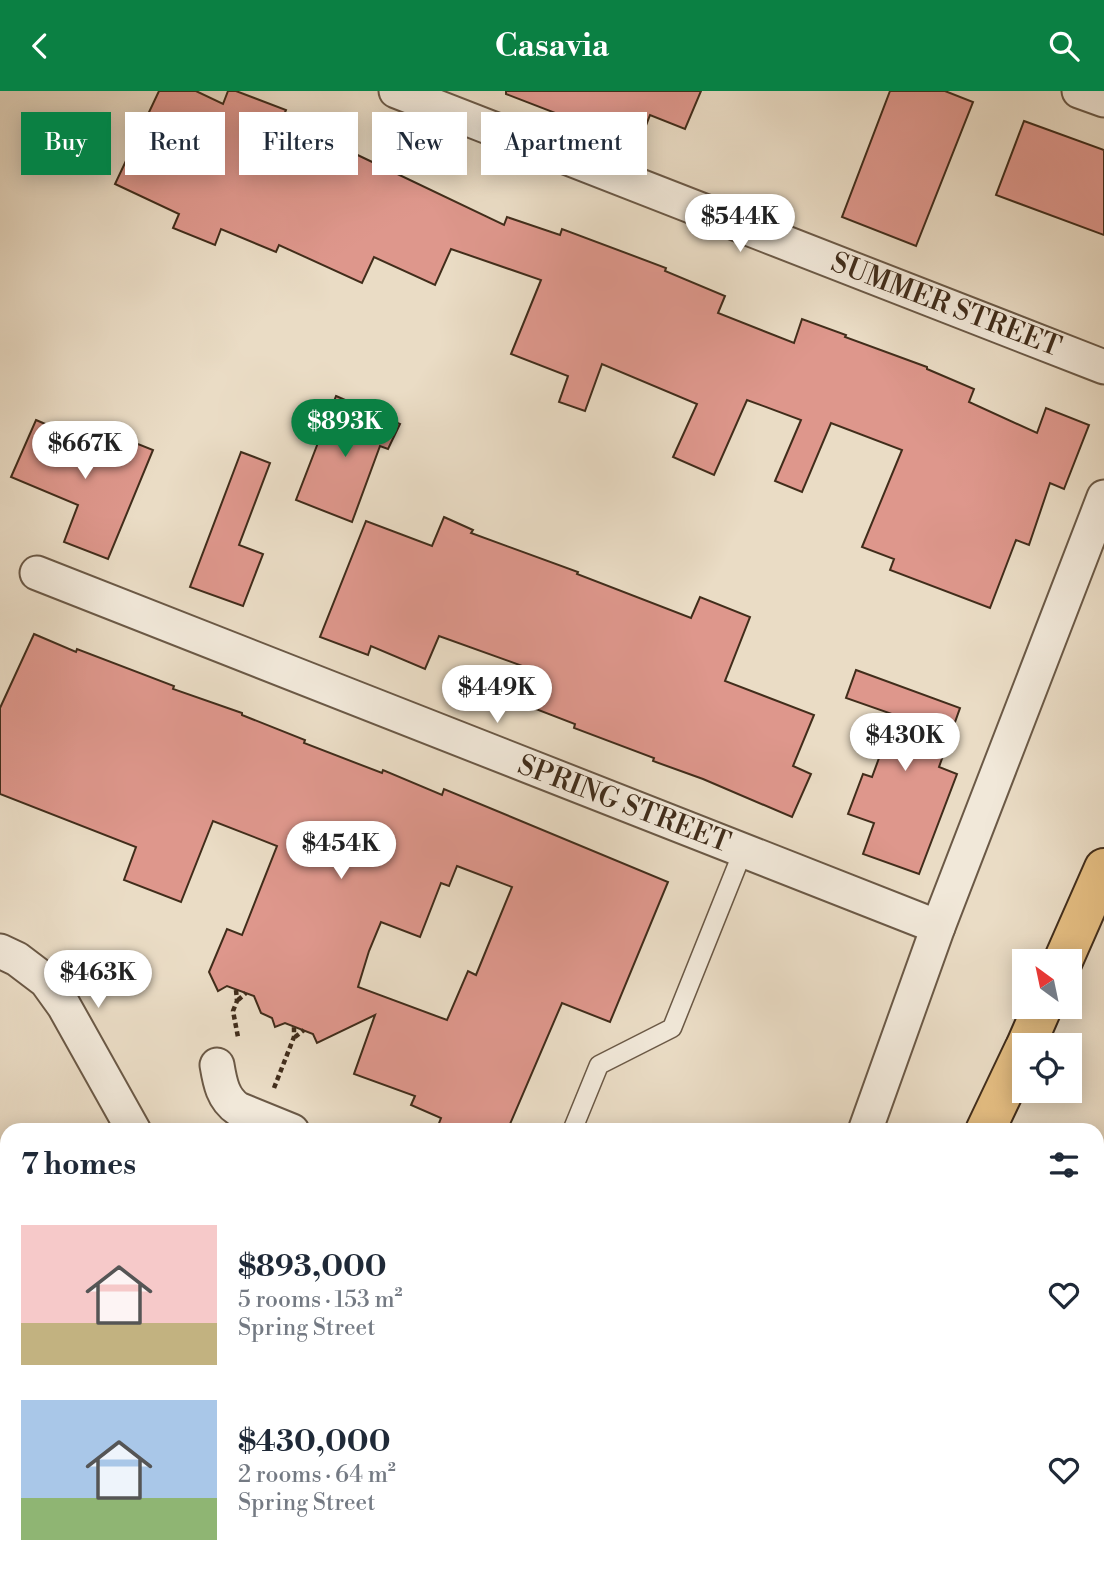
<!DOCTYPE html>
<meta charset="utf-8">
<style>
:root{--surface:#fff;--page:#f2f2f3;--text:#1f2937;--muted:#747a83;--accent:#0b8043}
body{margin:0;font-family:"Libre Bodoni",serif;background:var(--page);color:var(--text);height:100vh;display:flex;flex-direction:column;font-size:26px;white-space:nowrap}
*{box-sizing:border-box;margin:0}
p{font-size:23px;color:var(--muted)}
.icon{flex:none;width:38px;height:38px;fill:none;stroke:currentColor;stroke-width:2;stroke-linecap:round;stroke-linejoin:round}
.map{position:relative;flex:1;overflow:hidden}
.drawer{position:absolute;left:0px;top:1032px;width:1104px;height:450px;display:flex;flex-direction:column;background:var(--surface);border-radius:21px 21px 0 0;box-shadow:0 4px 18px #0003}
.drawer>*{flex:none}
.top-card{position:absolute;left:21px;top:21px;width:700px;height:63px;display:flex;gap:14px}
.needle{width:46px;rotate:327deg}
.tools{position:absolute;left:1012px;top:858px;display:grid;gap:14px}
.tools a{display:grid;place-items:center;width:70px;height:70px;border-radius:0px;background:var(--surface);box-shadow:0 4px 18px #0003;font-size:35px}
.price{position:absolute;translate:-50% -60px;padding:0 16px;border-radius:24px;background:#fff;color:#222;font-size:23px;line-height:46px;filter:drop-shadow(0 2px 4px #0008)}
.price::after{content:'';position:absolute;left:50%;top:42px;width:21px;height:16px;margin-left:-10px;background:inherit;clip-path:polygon(0 0,100% 0,50% 100%)}
.price.current{background:var(--accent);color:#fff}
ul{padding:0;list-style:none}
li{display:flex;align-items:center;gap:21px;height:175px;padding:0 21px}
li span{display:grid;place-items:center;flex:none;width:196px;height:140px;border-radius:0px;color:#555}
li>.icon{margin-inline-start:auto}
span .icon{width:84px;height:84px;fill:#fffc;stroke-width:1}
li b{font-size:30px}
h2{display:flex;justify-content:space-between;align-items:center;height:84px;padding:0 21px;font-size:30px}
.chip{padding:0 24px;border-radius:0px;background:var(--surface);box-shadow:0 4px 18px #0003;font-size:24px;line-height:63px}
.chip.current{background:var(--accent);color:#fff}
header{display:flex;justify-content:space-between;align-items:center;height:91px;padding:0 21px;background:var(--accent);color:#fff;font-size:32px;font-weight:800}
.map>svg:first-child{display:block}
.building{fill:#de978c;stroke:#412d1b;stroke-width:2;fill-rule:evenodd}
.lines{fill:none;stroke-linecap:round;stroke-linejoin:round}
.service-casing{stroke:#6b5946;stroke-width:21}
.minor-casing{stroke:#6b5946;stroke-width:37}
.secondary-casing{stroke:#412d1b;stroke-width:42}
.motorway-casing{stroke:#412d1b;stroke-width:42}
.path{stroke:#412d1b;stroke-width:4.5;stroke-dasharray:5 3.5;stroke-linecap:butt}
.service{stroke:#f1e8d9;stroke-width:18}
.minor{stroke:#f1e8d9;stroke-width:33}
.secondary{stroke:#f1e8d9;stroke-width:38}
.motorway{stroke:#e5be82;stroke-width:38}
.labels{text-anchor:middle;dominant-baseline:central;stroke-width:5;stroke-linejoin:round;paint-order:stroke}
.street-label{font-size:28px;fill:#412d1b;stroke:#f1e8d9}
</style>
<header><svg class="icon" aria-label="back" viewBox="0 0 24 24"><path d="M15 5l-7 7 7 7"/></svg>Casavia<svg class="icon" aria-label="search" viewBox="0 0 24 24"><circle cx="10" cy="10" r="6"/><path d="M15 15l6 6"/></svg></header>
<div class="map">
<svg width="1104" height="1482" viewBox="0 0 1104 1482">
<rect width="100%" height="100%" fill="#eadcc5"/>
<filter id="stains"><feTurbulence type="fractalNoise" baseFrequency=".00286" numOctaves="4"/><feColorMatrix values="0 0 0 0 .2 0 0 0 0 .09 0 0 0 0 .02 0 0 0 .5 -.17"/></filter>
<radialGradient id="worn" r=".72"><stop offset=".6" stop-color="#630" stop-opacity="0"/><stop offset="1" stop-color="#630" stop-opacity=".3"/></radialGradient>
<!-- building -->
<g class="building">
<path d="M159,0H196L223,13L228,0H236L286,19L281,31L345,58L504,134L507,126L560,144L562,138L666,177L665,180L725,205L718,222L794,252L802,228L846,244L845,246L927,276V278L974,298L969,311L1037,342L1046,317L1089,334L1064,398L1050,392L1029,454L1016,449L990,517L890,479L894,468L862,456L902,359L831,332L802,401L775,390L801,329L747,309L714,384L673,366L697,313L602,273L585,320L559,311L568,285L511,263L541,189L451,158L435,194L374,166L362,192L279,154L276,161L221,138L215,154L173,137L179,123L115,93Z"/>
<path d="M506,0H701L685,38L650,24L636,61L581,40L584,33L506,3Z"/>
<path d="M890,0H945L973,11L916,155L842,126Z"/>
<path d="M1024,30L1104,59V144L996,104Z"/>
<path d="M336,305L400,333L388,358L380,355L352,431L296,409Z"/>
<path d="M36,329L101,357L108,341L153,359L108,468L64,451L78,414L11,386Z"/>
<path d="M241,361L270,372L239,454L263,463L243,515L190,496Z"/>
<path d="M444,426L473,439L471,442L578,481L577,483L691,527L700,506L750,526L725,590L814,624L793,675L811,683L792,726L703,688L653,670L654,667L574,637L575,633L515,610L528,577L439,545L425,578L371,555L368,564L320,546L366,430L432,455Z"/>
<path d="M34,543L76,561L77,558L174,595L173,598L242,622V624L305,649L304,652L382,682L383,679L442,704L444,698L668,791L610,931L562,912L507,1040H436L441,1027L411,1014L415,1005L354,983L375,924L317,952L313,943L285,932L275,936L272,927L261,922L254,905L227,895L218,900L209,881L227,838L242,844L277,755L213,730L181,811L124,789L136,756L0,703V617ZM457,775L512,796L476,884L468,880L447,929L358,896L369,860L381,831L420,846L441,792L449,795Z"/>
<path d="M856,579L960,617L939,676L957,683L919,783L863,763L874,732L848,723L863,683L872,686L895,624L846,607Z"/>
</g>
<g class="lines">
<defs>
<g id="service">
<path d="M572,1040L599,974L672,937L743,760"/>
<path d="M593,1482L596,1475"/>
</g>
<g id="minor">
<path d="M396,0L1104,276"/>
<path d="M1079,0L1104,9"/>
<path d="M37,482L938,836"/>
<path d="M0,860L17,868L46,890L64,915L134,1040"/>
<path d="M217,974C220,992 223,1008 238,1018L292,1040"/>
<path d="M865,1040L938,836L1104,406"/>
<path d="M273,1475L274,1482"/>
<path d="M818,1482L823,1475"/>
</g>
<path id="secondary" d="M739,1482L743,1475"/>
<g id="motorway">
<path d="M1063,870L1104,777"/>
<path d="M1026,954L1043,915"/>
<path d="M985,1040L1024,958"/>
<path d="M1097,1136L1104,1109"/>
<path d="M1097,1363L1104,1337"/>
<path d="M1009,1482L1011,1475"/>
<path d="M1066,1482L1068,1475"/>
</g>
</defs>
<!-- service casing -->
<use href="#service" class="service-casing"/>
<!-- minor casing -->
<use href="#minor" class="minor-casing"/>
<!-- secondary casing -->
<use href="#secondary" class="secondary-casing"/>
<!-- motorway casing -->
<use href="#motorway" class="motorway-casing"/>
<!-- path -->
<g class="path">
<path d="M236,899L237,910L233,920L238,946"/>
<path d="M238,909L246,902"/>
<path d="M295,946L304,939"/>
<path d="M274,997L294,946V935"/>
</g>
<!-- service -->
<use href="#service" class="service"/>
<!-- minor -->
<use href="#minor" class="minor"/>
<!-- secondary -->
<use href="#secondary" class="secondary"/>
<!-- motorway -->
<use href="#motorway" class="motorway"/>
</g>
<g class="labels">
<!-- street labels -->
<g class="street-label">
<text transform="translate(946 214) rotate(21)">SUMMER STREET</text>
<text transform="translate(624 713) rotate(21)">SPRING STREET</text>
</g>
</g>
<rect width="100%" height="100%" filter="url(#stains)"/>
<rect width="100%" height="100%" fill="url(#worn)"/>
</svg>
<div class="tools">
<a><svg class="needle" viewBox="-14 -14 28 28"><path d="M0-13l5 13h-10z" fill="#e53935"/><path d="M0 13l5-13h-10z" fill="#747a83"/></svg></a>
<a><svg class="icon" aria-label="locate" viewBox="0 0 24 24"><circle cx="12" cy="12" r="6"/><path d="M12 2v4M12 18v4M2 12h4M18 12h4"/></svg></a>
</div>
<b class="price" style="left:740px;top:163px">$544K</b>
<b class="price current" style="left:345px;top:368px">$893K</b>
<b class="price" style="left:85px;top:390px">$667K</b>
<b class="price" style="left:497px;top:634px">$449K</b>
<b class="price" style="left:905px;top:682px">$430K</b>
<b class="price" style="left:341px;top:790px">$454K</b>
<b class="price" style="left:98px;top:919px">$463K</b>
<div class="top-card">
<a class="chip current">Buy</a>
<a class="chip">Rent</a>
<a class="chip">Filters</a>
<a class="chip">New</a>
<a class="chip">Apartment</a>
</div>
<section class="drawer">
<h2>7 homes<svg class="icon" aria-label="filters" viewBox="0 0 24 24"><path d="M4 7h16M4 17h16"/><circle cx="9" cy="7" r="2"/><circle cx="15" cy="17" r="2"/></svg></h2>
<ul>
<li><span style="background:linear-gradient(#f6c9c9 70%,#c2b280 0)"><svg class="icon" aria-label="home" viewBox="0 0 24 24"><path d="M3 11l9-7 9 7M6 9v11h12V9"/></svg></span><div><b>$893,000</b><p>5 rooms · 153 m²</p><p>Spring Street</p></div><svg class="icon" aria-label="heart" viewBox="0 0 24 24"><path d="M12 20l-8-8c-3-5 5-10 8-4 3-6 11-1 8 4z"/></svg></li>
<li><span style="background:linear-gradient(#a9c7e8 70%,#8fb573 0)"><svg class="icon" aria-label="home" viewBox="0 0 24 24"><path d="M3 11l9-7 9 7M6 9v11h12V9"/></svg></span><div><b>$430,000</b><p>2 rooms · 64 m²</p><p>Spring Street</p></div><svg class="icon" aria-label="heart" viewBox="0 0 24 24"><path d="M12 20l-8-8c-3-5 5-10 8-4 3-6 11-1 8 4z"/></svg></li>
</ul>
</section>
</div>
